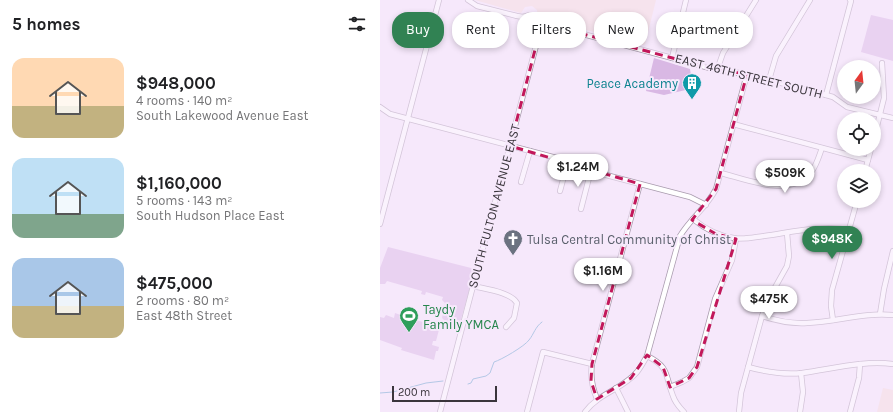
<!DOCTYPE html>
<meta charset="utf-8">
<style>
:root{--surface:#fff;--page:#f6f6f6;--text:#202124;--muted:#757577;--accent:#318253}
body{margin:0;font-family:Karla,sans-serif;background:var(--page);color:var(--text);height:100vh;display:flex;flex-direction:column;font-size:15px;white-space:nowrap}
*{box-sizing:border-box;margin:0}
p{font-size:13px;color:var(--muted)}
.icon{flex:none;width:22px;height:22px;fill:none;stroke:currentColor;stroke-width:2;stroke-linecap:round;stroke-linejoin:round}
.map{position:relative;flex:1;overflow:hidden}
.sheet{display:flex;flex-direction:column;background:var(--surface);width:380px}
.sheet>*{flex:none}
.top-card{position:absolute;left:12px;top:12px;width:380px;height:36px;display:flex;gap:8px}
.needle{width:26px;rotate:15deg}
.controls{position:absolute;left:457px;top:60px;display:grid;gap:8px}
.controls a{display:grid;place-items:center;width:44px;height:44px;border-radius:50%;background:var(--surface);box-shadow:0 2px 6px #0003;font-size:20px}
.scale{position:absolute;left:12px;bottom:10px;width:105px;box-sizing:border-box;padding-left:4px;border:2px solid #3a353c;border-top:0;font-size:11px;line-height:14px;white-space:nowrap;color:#3a353c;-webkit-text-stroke:3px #f6e8fb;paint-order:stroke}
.price{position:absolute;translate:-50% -34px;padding:0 9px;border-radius:14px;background:#fff;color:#222;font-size:13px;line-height:26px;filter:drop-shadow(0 1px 2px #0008)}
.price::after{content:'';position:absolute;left:50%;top:24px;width:12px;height:9px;margin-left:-6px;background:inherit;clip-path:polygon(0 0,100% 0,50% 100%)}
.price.selected{background:var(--accent);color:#fff}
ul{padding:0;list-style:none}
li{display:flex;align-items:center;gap:12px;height:100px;padding:0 12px}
li span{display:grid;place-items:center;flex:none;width:112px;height:80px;border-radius:12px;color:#555}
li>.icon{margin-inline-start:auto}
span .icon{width:48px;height:48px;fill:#fffc;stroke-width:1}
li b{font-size:17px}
h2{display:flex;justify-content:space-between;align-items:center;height:48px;padding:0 12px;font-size:17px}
.chip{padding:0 14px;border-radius:16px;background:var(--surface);box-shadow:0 2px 6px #0003;font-size:14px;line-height:36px}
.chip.selected{background:var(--accent);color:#fff}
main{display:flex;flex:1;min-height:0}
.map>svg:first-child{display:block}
.commercial{fill:#f7dddb}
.green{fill:#d9b8e4}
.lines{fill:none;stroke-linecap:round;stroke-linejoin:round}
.stream{stroke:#64a2cb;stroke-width:1}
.minor-casing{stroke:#a99bae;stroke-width:6}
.minor{stroke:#fff;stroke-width:4.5}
.marked{fill:none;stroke:#c2185b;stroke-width:3;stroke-dasharray:8 5;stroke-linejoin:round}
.labels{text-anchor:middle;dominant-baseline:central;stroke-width:4;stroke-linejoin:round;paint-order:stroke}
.street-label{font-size:13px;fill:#3a353c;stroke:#f6e8fb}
.culture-label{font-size:13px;fill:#0d838f;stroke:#f6e8fb;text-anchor:end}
.worship-label{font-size:13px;fill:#5b616d;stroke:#f6e8fb;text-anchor:start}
.leisure-label{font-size:13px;fill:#27864d;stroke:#f6e8fb;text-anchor:start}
</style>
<main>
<section class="sheet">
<h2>5 homes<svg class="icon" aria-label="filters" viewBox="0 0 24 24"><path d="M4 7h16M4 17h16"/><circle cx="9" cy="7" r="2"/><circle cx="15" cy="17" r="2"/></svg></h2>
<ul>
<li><span style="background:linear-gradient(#ffd9b3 60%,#c2b280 0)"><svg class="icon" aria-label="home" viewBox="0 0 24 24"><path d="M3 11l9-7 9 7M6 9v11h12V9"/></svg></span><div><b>$948,000</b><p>4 rooms · 140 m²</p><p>South Lakewood Avenue East</p></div></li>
<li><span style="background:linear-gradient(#bfe0f5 70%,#7fa58c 0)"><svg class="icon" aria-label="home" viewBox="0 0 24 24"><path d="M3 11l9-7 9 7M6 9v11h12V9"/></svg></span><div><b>$1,160,000</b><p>5 rooms · 143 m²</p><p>South Hudson Place East</p></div></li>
<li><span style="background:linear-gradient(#a9c7e8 60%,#c2b280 0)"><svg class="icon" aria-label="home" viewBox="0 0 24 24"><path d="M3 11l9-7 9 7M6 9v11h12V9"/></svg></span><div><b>$475,000</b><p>2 rooms · 80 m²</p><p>East 48th Street</p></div></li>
</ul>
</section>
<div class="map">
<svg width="513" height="412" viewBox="0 0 513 412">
<rect width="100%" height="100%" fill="#f6e8fb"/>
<!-- commercial -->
<g class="commercial">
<path d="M95,0H276L265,44L263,45L158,17L157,10L152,6L145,7L141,13Z"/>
<path d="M503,388L513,390V412H497Z"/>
</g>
<!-- green -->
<g class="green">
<path d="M491,15L513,20V61L481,52Z"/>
<path d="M274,58L310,69L312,82H310V89L284,95L266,91Z"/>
<path d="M8,247L95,269L80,323L64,320L62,318L65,303L62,300L63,297L46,292L45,295L41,294L42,291L7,281L5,284H0V268Z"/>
<path d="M15,313L29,318V316L35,318V320L60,326L56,341H53L52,345L59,347L58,351H56L54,360L21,350L22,348L0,340V317L4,318L6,315L14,318Z"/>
</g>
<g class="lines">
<!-- stream -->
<g class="stream">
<path d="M88,384L91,383L93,379L106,376L110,373L114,362C121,360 145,346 149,340C154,334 155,327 162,322"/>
<path d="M0,393L13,392L46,383L63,381"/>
</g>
<defs>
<g id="minor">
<path d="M88,0L97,6L137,16L143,17L150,15L153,17V20"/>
<path d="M143,17C145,20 150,22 153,20L162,23L337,70L367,74L446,95L453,97L467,107L513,118"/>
<path d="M292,58L306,0"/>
<path d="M337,70L343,53L376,0"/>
<path d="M389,80L396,56L430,0"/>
<path d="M446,95L471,1L470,0"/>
<path d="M0,107L10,114L188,161L226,175L310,197L326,205"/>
<path d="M353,124L488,160"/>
<path d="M494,138L504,98L502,63"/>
<path d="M485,171L491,149"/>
<path d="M341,173C368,180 412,199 432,171C437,164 439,156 442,148"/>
<path d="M141,182L150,151"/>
<path d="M180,191L188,161"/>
<path d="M201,209L211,170"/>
<path d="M313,219C325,229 338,236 354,238C364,240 375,237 384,236C413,232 441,225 470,230"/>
<path d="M0,224L59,0"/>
<path d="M93,286C105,289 131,292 137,303L134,318L126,327"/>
<path d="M500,314L504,289L513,251"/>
<path d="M382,316C397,321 411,324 427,323C456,322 484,312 513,315"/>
<path d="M453,320L451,306L452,290L477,201"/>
<path d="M267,356C290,367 285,376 293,396C295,402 299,407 304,412"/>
<path d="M368,367C386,372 403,375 422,373C452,369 483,360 513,364"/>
<path d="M290,387L302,382L309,378L317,367L335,299L352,260L356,239"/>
<path d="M236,388L248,412"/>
<path d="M217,399C212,387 210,377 212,364L260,184"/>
<path d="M60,412L162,23"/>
<path d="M147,412L163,352L212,364"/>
<path d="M205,412C219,393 243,389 257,372C261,367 264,361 267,356L300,236C311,218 326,208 336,189L367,74"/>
<path d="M359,412L361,393L382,316L388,300L407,266L409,256L407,233"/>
<path d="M420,412L423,392L421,373"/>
<path d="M470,412L479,378L480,364"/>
</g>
</defs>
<!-- minor casing -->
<use href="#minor" class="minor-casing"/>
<!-- minor -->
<use href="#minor" class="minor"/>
</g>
<!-- marked area -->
<path d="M0 0H513V412H0ZM162,23L337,70L367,74L336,189L312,220L336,234L356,239L317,367L309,378L290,387L283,367L267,355L251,378L217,399L211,381L212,364L260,184L130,146Z" fill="#f6e8fb" fill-opacity=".55" fill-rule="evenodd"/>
<path class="marked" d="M162,23L337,70L367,74L336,189L312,220L336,234L356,239L317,367L309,378L290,387L283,367L267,355L251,378L217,399L211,381L212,364L260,184L130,146Z"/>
<!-- icons -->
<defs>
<symbol id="building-pin" viewBox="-11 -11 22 30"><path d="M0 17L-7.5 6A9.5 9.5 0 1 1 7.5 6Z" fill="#0f9aa8" stroke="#f6e8fb"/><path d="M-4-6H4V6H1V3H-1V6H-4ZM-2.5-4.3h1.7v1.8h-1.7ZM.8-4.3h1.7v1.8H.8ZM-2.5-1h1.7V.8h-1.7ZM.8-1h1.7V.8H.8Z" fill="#fff"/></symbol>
<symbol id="church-pin" viewBox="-11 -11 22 30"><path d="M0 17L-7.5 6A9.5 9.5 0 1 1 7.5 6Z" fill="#6b7280" stroke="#f6e8fb"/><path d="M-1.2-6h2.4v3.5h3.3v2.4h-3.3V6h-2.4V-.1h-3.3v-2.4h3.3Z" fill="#fff"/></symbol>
<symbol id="stadium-pin" viewBox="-11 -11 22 30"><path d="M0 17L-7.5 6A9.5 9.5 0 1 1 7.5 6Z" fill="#2e9e5b" stroke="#f6e8fb"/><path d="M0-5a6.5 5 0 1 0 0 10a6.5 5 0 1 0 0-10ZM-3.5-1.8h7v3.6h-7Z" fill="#fff"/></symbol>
</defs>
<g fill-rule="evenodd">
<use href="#building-pin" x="301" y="72" width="22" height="30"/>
<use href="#church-pin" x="122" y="228" width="22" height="30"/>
<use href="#stadium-pin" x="18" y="305" width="22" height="30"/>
</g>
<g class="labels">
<!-- street labels -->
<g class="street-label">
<text transform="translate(369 76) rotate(14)">EAST 46TH STREET SOUTH</text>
<text transform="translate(114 206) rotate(-75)">SOUTH FULTON AVENUE EAST</text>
</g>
<!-- culture labels -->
<g class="culture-label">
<text x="298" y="83">Peace Academy</text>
</g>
<!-- worship labels -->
<g class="worship-label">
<text x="147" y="239">Tulsa Central Community of Christ</text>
</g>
<!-- leisure labels -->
<g class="leisure-label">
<text x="43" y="309">Taydy<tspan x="43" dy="15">Family YMCA</tspan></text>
</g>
</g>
</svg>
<div class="controls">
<a><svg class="needle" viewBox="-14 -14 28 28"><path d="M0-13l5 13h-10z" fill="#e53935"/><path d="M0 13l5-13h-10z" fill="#757577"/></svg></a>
<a><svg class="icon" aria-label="locate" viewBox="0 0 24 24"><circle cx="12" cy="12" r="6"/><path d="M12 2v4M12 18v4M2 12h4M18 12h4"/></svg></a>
<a><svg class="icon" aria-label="layers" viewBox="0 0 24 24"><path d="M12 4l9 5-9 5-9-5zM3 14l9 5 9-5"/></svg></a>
</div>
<div class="scale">200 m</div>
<b class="price" style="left:198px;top:188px">$1.24M</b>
<b class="price" style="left:405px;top:194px">$509K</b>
<b class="price selected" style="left:452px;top:260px">$948K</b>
<b class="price" style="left:223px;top:292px">$1.16M</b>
<b class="price" style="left:389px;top:320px">$475K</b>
<div class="top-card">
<a class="chip selected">Buy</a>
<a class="chip">Rent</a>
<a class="chip">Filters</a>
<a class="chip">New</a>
<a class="chip">Apartment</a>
</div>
</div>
</main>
